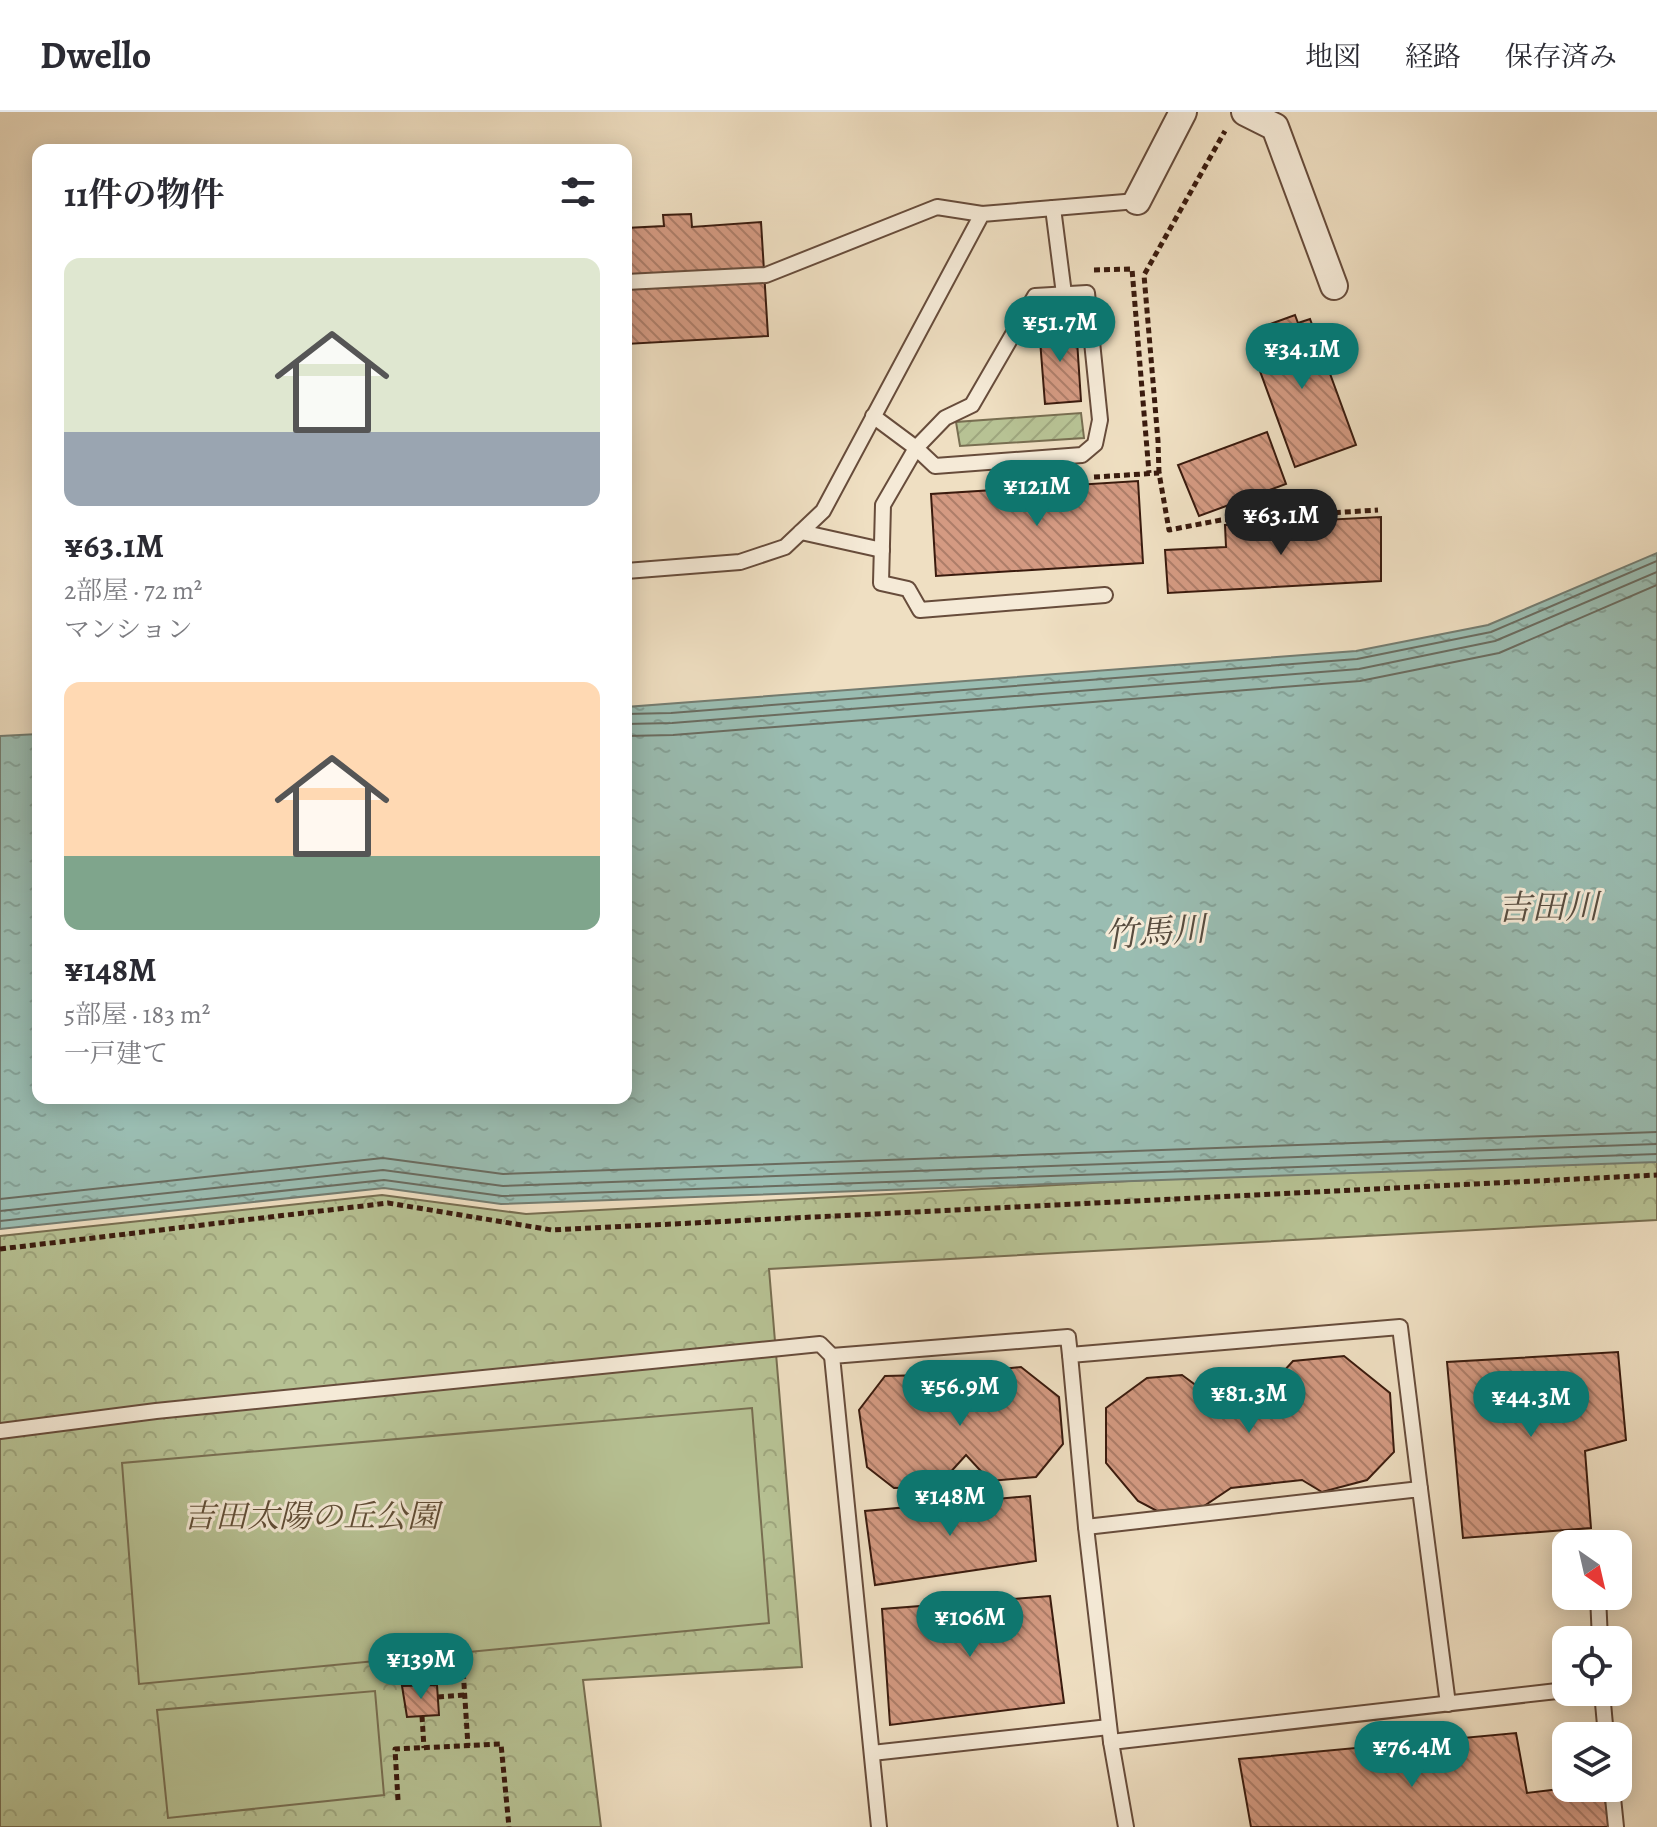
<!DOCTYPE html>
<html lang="ja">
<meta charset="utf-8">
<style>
:root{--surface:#fff;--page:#f7f7f7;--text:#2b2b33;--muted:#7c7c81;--line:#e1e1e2;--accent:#0f766e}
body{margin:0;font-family:Alegreya,"Noto Serif JP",serif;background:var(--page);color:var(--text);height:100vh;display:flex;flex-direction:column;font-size:30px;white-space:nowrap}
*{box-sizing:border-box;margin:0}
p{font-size:26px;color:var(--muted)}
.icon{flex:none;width:44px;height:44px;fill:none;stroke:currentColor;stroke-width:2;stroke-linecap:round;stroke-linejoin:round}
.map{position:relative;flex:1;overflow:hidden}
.details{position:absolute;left:32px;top:32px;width:600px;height:960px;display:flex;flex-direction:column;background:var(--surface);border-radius:16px;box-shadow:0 4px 20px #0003}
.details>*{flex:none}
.needle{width:52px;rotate:146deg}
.tools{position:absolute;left:1552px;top:1418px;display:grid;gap:16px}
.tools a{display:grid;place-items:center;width:80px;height:80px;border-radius:16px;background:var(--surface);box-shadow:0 4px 20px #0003;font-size:40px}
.price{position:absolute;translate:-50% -68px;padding:0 18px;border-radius:28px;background:var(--accent);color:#fff;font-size:26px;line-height:52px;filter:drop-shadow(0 2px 4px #0008)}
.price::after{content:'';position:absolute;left:50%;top:48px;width:24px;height:18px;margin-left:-12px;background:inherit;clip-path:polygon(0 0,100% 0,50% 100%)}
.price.on{background:#222;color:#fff}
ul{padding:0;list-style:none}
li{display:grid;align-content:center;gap:16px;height:424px;padding:0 32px}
li span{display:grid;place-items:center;height:248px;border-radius:16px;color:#555}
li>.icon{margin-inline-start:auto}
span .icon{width:144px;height:144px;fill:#fffc;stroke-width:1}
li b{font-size:34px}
h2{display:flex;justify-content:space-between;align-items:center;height:96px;padding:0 32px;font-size:34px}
header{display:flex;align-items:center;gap:48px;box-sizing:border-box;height:112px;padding:0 40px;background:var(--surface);border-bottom:2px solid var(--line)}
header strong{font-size:38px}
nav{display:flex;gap:44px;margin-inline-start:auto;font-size:28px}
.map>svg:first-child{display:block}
.park{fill:url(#park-crowns);stroke:#786e51;stroke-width:2}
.garden{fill:url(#garden-furrows);stroke:#786e51;stroke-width:2}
.pitch{fill:#b7c294;stroke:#786e51;stroke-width:2}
.water{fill:url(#water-ripples);stroke:#747c70;stroke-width:2}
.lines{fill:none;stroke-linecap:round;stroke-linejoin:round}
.shore{stroke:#6a6c60;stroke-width:2}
.building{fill:url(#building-back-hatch);stroke:#3a1b0e;stroke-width:2}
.lane-casing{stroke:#674c3b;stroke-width:18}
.street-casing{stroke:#674c3b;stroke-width:30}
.path{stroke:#3a1b0e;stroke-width:5;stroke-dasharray:6 4;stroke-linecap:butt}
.lane{stroke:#f5ead7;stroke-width:14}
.street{stroke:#f5ead7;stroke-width:26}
.labels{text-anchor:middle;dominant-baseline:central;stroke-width:6;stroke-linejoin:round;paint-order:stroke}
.park-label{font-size:32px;font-style:italic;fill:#604d36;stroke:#f5ead7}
.water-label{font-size:34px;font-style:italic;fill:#574c3f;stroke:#f5ead7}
</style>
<header>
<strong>Dwello</strong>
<nav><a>地図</a><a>経路</a><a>保存済み</a></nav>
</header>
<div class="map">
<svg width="1657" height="1715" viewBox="0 0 1657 1715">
<defs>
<pattern id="park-crowns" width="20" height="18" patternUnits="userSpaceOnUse" patternTransform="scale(2)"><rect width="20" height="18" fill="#b7c294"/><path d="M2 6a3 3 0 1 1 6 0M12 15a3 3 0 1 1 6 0" fill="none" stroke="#9ea67e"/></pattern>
<pattern id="garden-furrows" width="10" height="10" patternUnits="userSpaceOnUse" patternTransform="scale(2)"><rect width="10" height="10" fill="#b7c294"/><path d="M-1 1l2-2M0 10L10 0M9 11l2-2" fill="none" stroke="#9ea67e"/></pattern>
<pattern id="water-ripples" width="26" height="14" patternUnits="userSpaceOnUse" patternTransform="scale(2)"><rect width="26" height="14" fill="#9abdb2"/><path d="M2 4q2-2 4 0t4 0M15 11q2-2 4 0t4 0" fill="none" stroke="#85a298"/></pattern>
<pattern id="building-back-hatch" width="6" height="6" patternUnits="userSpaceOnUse" patternTransform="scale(2)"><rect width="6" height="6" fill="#d49a82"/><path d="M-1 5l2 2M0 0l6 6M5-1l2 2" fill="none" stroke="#ad7d69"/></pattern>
</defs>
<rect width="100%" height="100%" fill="#efdfc2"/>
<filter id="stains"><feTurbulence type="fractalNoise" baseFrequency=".0025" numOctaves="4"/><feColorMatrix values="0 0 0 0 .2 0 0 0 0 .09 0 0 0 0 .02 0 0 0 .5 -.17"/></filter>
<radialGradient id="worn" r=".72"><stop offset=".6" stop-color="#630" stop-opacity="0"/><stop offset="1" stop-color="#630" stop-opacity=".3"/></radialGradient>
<!-- park -->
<path class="park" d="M1657,1040V1108L769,1157L802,1555L583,1568L601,1715H0V1124L382,1083L526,1102Z"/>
<!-- garden -->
<path class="garden" d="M1081,301L1084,326L960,334L956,310Z"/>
<!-- pitch -->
<g class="pitch">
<path d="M752,1296L769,1511L139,1572L122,1351Z"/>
<path d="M375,1579L384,1683L168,1706L157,1598Z"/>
</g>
<!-- water -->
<path class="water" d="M1657,441V1050L501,1092L384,1076L0,1117V624L38,622V986H626V595L1356,539L1488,513Z"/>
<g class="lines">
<!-- shore -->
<g class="shore">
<path d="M626,602L671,601L1357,547L1491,520L1657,449"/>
<path d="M626,612L672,611L1359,557L1495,529L1657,460"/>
<path d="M626,624L673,623L1360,569L1499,541L1657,473"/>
<path d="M0,1087L383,1046L503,1062L1657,1020"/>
<path d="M0,1099L383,1058L503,1074L1657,1032"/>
<path d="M0,1109L384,1068L502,1084L1657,1042"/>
</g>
</g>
<!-- building -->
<g class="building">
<path d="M691,102L692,115L761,110L768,224L626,232V116L664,114L663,103Z"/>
<path d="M1295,203L1298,211L1310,207L1356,333L1295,355L1249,229L1268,222L1265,214Z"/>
<path d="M1076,213L1081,289L1045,292L1039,215Z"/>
<path d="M1267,320L1286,372L1199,404L1178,353Z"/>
<path d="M1138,369L1143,451L936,464L931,382Z"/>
<path d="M1381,405V469L1168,481L1165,438L1226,435L1225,413Z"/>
<path d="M1618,1240L1626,1328L1585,1339L1591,1416L1463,1426L1447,1250Z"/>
<path d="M1344,1244L1390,1281L1394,1340L1367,1368L1322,1380L1302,1368L1231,1376L1204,1394L1157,1399L1138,1389L1106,1351V1296L1147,1266L1182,1263L1220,1291L1261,1284L1293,1249Z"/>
<path d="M1021,1255L1059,1285L1063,1332L1036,1365L990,1369L966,1343L937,1375L894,1376L867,1355L859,1298L885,1264L927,1263L957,1290L984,1259Z"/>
<path d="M1030,1384L1036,1449L875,1473L865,1399Z"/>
<path d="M1050,1484L1064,1591L890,1613L882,1497Z"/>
<path d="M437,1573L439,1603L407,1605L402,1574Z"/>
<path d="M1516,1621L1527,1681L1568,1676H1603L1610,1715H1251L1239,1647Z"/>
</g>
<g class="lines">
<defs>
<g id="lane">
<path d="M1053,96L1064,182"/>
<path d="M626,170L766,163L937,95L982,102"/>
<path d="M873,304L916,336L935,354L1082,343L1095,332L1100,308L1087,181L1035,184L972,293L945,306L916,336L883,393L881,471L908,477L920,498L1105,483"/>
<path d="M801,420L882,438"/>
<path d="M626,459L740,450L785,435L823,399L982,102L1137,89"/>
<path d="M0,1319L156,1299L820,1232L832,1244"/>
<path d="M1086,1415L1420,1377L1448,1592"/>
<path d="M1598,1484L1600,1528"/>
<path d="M1602,1580L1606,1624"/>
<path d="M1111,1630L1086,1415L1070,1243L1400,1215L1420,1377"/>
<path d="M872,1641L1109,1615"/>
<path d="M1612,1676L1616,1715"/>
<path d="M879,1715L832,1244L1068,1225L1070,1243"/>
<path d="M1126,1715L1111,1630L1566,1578"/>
</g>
<g id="street">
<path d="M1245,0L1275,15L1334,174"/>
<path d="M1137,89L1183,0"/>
</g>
</defs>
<!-- lane casing -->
<use href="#lane" class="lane-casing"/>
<!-- street casing -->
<use href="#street" class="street-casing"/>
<!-- path -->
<g class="path">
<path d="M1094,158L1132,157L1149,361"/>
<path d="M1159,361L1158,329L1144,163L1225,19"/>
<path d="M1094,365L1159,361L1169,418L1221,408L1378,398"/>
<path d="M0,1137L388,1091L552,1118L1657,1063"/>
<path d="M462,1541L468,1634"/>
<path d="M438,1585L465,1583"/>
<path d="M422,1604L424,1636"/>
<path d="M398,1688L395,1637L501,1632L509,1715"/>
</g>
<!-- lane -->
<use href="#lane" class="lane"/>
<!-- street -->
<use href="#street" class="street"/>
</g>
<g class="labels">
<!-- park labels -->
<g class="park-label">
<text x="311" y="1404">吉田太陽の丘公園</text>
</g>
<!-- water labels -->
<g class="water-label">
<text transform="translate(1548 795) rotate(-1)">吉田川</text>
<text transform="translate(1155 820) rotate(-4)">竹馬川</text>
</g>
</g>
<rect width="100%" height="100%" filter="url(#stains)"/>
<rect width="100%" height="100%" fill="url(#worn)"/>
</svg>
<div class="tools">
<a><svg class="needle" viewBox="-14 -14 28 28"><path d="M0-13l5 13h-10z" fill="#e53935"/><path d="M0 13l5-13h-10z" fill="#7c7c81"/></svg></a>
<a><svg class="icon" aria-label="locate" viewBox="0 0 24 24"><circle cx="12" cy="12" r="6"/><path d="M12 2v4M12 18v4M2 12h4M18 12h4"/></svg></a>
<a><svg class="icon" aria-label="layers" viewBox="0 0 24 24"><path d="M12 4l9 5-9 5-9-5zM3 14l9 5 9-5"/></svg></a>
</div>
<b class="price" style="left:1060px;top:252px">¥51.7M</b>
<b class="price" style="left:1302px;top:279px">¥34.1M</b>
<b class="price" style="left:1037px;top:416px">¥121M</b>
<b class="price on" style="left:1281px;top:445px">¥63.1M</b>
<b class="price" style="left:960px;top:1316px">¥56.9M</b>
<b class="price" style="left:1249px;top:1323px">¥81.3M</b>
<b class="price" style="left:1531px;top:1327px">¥44.3M</b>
<b class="price" style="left:950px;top:1426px">¥148M</b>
<b class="price" style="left:970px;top:1547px">¥106M</b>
<b class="price" style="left:421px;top:1589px">¥139M</b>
<b class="price" style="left:1412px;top:1677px">¥76.4M</b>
<section class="details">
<h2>11件の物件<svg class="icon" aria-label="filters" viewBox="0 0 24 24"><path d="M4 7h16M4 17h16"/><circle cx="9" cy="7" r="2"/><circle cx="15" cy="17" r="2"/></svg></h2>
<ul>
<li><span style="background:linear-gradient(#dfe7d0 70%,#9aa5b1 0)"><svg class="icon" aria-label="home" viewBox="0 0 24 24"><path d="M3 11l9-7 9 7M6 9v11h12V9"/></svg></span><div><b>¥63.1M</b><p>2部屋 · 72 m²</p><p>マンション</p></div></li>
<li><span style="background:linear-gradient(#ffd9b3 70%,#7fa58c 0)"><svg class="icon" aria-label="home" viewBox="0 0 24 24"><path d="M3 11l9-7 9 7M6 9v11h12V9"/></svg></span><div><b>¥148M</b><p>5部屋 · 183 m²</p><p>一戸建て</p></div></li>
</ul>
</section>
</div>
